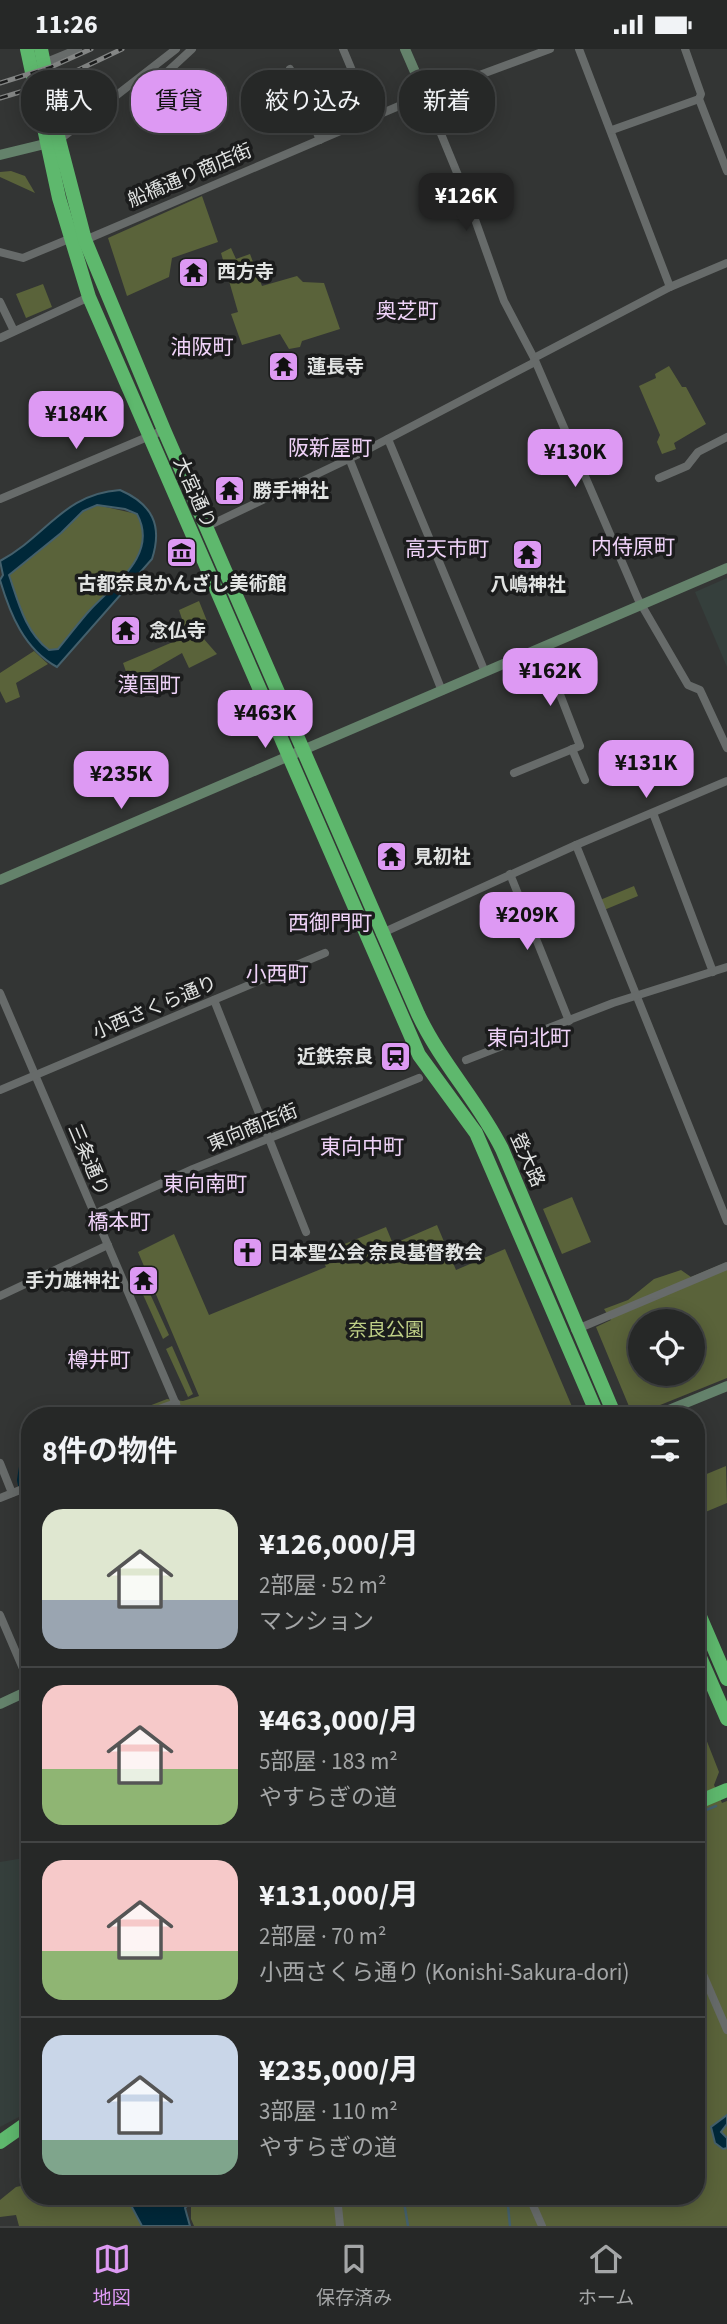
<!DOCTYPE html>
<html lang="ja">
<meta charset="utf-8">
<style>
:root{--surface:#262827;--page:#2e302f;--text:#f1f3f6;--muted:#a4a6a7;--line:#424444;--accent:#dd99f3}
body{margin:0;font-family:"Source Sans 3","Noto Sans JP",sans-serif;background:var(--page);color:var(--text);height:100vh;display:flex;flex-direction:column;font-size:26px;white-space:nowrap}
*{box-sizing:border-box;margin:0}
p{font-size:23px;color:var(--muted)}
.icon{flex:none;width:38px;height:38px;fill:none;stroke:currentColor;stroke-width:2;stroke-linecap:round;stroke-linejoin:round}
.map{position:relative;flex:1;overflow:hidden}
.side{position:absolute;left:21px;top:1358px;width:684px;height:798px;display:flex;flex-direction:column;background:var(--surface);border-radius:28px;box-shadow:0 4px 18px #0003,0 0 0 2px var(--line)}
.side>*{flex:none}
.banner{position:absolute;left:21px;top:21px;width:686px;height:63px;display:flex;gap:14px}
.buttons{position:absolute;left:628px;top:1260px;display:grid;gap:14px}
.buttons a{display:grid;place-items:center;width:77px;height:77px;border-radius:50%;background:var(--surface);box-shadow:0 4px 18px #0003,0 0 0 2px var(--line);font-size:35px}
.price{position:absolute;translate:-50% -60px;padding:0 16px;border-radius:14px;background:var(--accent);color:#111;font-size:23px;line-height:46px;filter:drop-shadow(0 2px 4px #0008)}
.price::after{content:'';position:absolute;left:50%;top:42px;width:21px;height:16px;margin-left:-10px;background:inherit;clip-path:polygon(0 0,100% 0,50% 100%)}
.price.current{background:#222;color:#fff}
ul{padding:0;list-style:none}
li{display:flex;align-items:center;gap:21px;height:175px;padding:0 21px}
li+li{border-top:2px solid var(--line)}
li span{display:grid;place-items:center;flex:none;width:196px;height:140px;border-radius:21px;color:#555}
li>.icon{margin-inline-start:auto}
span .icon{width:84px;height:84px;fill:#fffc;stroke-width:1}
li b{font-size:30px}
h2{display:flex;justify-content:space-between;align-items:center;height:84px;padding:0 21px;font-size:30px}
.tag{padding:0 24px;border-radius:28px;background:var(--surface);box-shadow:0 4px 18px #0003,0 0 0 2px var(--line);font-size:24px;line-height:63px}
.tag.current{background:var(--accent);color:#111}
.status{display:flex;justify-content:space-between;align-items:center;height:49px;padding:0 35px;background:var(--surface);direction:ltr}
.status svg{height:19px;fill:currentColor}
.dock{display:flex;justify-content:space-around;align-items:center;height:98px;border-top:2px solid var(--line);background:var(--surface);font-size:19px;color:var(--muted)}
.dock a{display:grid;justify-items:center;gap:4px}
.dock .current{color:var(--accent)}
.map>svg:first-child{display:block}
.built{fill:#353f3c}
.green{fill:#5a633a;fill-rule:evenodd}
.water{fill:#002839;stroke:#44606c;stroke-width:2;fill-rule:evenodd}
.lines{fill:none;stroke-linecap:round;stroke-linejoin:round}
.stream{stroke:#44606c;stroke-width:2.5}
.river{stroke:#002839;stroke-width:18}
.street{stroke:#676b6a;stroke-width:8}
.secondary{stroke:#64826b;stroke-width:10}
.highway{stroke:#5eb86d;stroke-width:14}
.rail-casing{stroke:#848685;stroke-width:5}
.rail{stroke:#1b1c1c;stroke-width:2.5;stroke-dasharray:8;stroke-linecap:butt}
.labels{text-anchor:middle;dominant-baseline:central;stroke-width:7;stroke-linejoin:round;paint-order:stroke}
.street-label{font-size:19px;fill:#e1e3e2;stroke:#1b1c1c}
.poi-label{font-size:19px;font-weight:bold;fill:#e1e3e2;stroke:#1b1c1c;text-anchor:start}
.park-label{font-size:19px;fill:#bfd087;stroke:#1b1c1c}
.neighbourhood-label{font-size:21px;fill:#f0d3f9;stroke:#1b1c1c}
</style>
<div class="status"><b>11:26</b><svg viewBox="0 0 49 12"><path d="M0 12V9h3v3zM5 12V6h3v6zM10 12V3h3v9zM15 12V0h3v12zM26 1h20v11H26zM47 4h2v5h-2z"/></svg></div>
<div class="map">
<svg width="727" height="2177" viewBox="0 0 727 2177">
<rect width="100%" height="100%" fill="#333534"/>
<!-- built -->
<g class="built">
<path d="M727,529V618L695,543Z"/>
<path d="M30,1808V2062L0,2078V1813Z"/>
</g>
<!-- green -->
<g class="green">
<path d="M11,122L25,127L35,144L0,128V123Z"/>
<path d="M202,147L218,193L172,209L169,228L127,247L108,189Z"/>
<path d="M231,199L236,210L250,205L262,237L297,227L303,233L324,234L340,280L302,292L300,298L289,300L280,285L242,296L231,265L238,263L221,204Z"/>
<path d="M43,235L52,258L26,269L16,245Z"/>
<path d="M669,317L682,338H686L706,375L674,394L676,400L662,405L657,393L660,386L639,337L656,329L655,325Z"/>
<path d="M97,456L137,465C159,506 114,535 90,561C79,574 69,587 58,600L49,601C25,583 18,553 8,526L61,484L83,462Z"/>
<path d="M199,552L207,572L200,576L203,589L217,605L189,619L182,604L130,634L123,614L173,593L167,576L182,570L179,561Z"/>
<path d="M34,602L48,615L16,634L20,648L6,654L0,642V624Z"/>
<path d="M634,837L638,847L604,861L600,851Z"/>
<path d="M572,1148L591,1193L562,1205L543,1160Z"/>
<path d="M437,1176L456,1221L505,1200L576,1367H123L167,1350L183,1352L199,1347L138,1203L174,1185L209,1266L326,1218L320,1205L386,1178L393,1195Z"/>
<path d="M727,1213V1329L633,1367L596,1278L611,1271L604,1260L628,1251L654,1230L681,1221L691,1228ZM640,1272H693V1325H640Z"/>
<path d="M146,1236L169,1286L163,1290L140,1239Z"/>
<path d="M172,1297L193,1345L188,1348L166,1300Z"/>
<path d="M726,1417L727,1454L703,1464L697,1449V1429Z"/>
<path d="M697,1667L719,1723L714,1736L722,1754L727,1752V2177H194L191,2170V2158L211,2147H696Z"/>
<path d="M30,2135V2147H126L142,2177H19L16,2166L0,2168V2151L16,2138Z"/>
</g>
<!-- water -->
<g class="water">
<path d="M120,441C152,455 163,476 152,510L57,618C24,600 10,565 0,531L3,526L0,512C48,486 63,445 120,441ZM97,456L125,460L137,465C159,506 114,535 90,561C79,573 69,587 58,600L49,601C25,583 18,552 9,526L61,484L83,462Z"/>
<path d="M727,2066V2075L721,2083L727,2089V2099L723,2100L715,2094L711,2078Z"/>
<path d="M126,2147H196L185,2159L190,2177H142Z"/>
</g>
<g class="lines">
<!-- stream -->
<g class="stream">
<path d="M696,1765L716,1757"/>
<path d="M403,2147L408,2177"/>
<path d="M507,2147L510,2177"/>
</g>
<!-- river -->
<path class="river" d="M30,1405L26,1431L30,1448"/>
<!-- street -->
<g class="street">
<path d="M343,0L372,69"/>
<path d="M579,0L670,238"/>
<path d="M685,0L701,45L699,50L727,122"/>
<path d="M44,14L78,0"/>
<path d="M290,20L320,91"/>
<path d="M139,32L143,38L152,37L192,0"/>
<path d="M425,46L467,148L504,252L534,309L638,550L688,636L700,641L727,699"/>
<path d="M612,81L699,50"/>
<path d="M59,91L176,0"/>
<path d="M85,191L420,48L550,0"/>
<path d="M0,203L23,209L69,190"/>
<path d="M0,253L14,282"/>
<path d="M0,289L89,248"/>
<path d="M534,309L670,238L727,214"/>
<path d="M388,390L485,623"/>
<path d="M349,409L442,642"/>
<path d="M659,429L687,417L698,403L727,388"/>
<path d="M0,450L164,381"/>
<path d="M208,477L357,406L535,313"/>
<path d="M572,700L585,731"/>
<path d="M514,724L580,697L542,599"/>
<path d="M653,764L713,923"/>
<path d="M576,796L727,732"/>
<path d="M510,825L569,972"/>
<path d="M380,885L576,796L727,1172"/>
<path d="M0,944L181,1367"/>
<path d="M214,951L306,1183"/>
<path d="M466,1011L613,954L727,918"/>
<path d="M0,1041L325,904"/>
<path d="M101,1162L193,1120L419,1029"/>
<path d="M0,1247L108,1196"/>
<path d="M575,1281L727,1217"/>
<path d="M139,1367L176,1354"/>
<path d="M167,1367L176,1354"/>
<path d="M0,1414L12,1444"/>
<path d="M0,1449L30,1437"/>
<path d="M0,1566L30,1636"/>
<path d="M702,1923L727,1981"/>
<path d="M337,2147L340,2177"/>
<path d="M529,2147L542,2177"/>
</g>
<!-- secondary -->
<g class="secondary">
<path d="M405,0L425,46"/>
<path d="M0,106L53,93"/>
<path d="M0,831L727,519"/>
<path d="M654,1367L727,1337"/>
<path d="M0,1655L30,1641"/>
</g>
<!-- highway -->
<g class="highway">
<path d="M27,0L59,149L89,248L419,1006L476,1084L598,1367"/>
<path d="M41,0L59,91L85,191L164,381L418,965C441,1014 478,1052 502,1100L615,1367"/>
<path d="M696,1558L727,1630"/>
<path d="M696,1599L727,1670"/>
<path d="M696,1754L727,1741"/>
<path d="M0,2093L30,2072"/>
</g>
<defs>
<g id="rail">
<path d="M0,34L51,18L91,0"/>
<path d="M0,49L53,33L122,0"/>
</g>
</defs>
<!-- rail casing -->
<use href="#rail" class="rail-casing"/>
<!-- rail -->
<use href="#rail" class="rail"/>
</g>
<!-- icons -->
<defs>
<symbol id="temple-square" viewBox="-11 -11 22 22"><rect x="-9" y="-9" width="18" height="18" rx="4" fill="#dd99f3" stroke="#1b1c1c"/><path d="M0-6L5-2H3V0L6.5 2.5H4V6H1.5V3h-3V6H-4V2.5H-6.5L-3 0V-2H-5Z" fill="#111"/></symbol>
<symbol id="museum-square" viewBox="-11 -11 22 22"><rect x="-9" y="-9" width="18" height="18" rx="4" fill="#dd99f3" stroke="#1b1c1c"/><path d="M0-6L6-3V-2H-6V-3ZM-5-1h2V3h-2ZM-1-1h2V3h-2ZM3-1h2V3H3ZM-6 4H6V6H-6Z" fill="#111"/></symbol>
<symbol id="station-square" viewBox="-11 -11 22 22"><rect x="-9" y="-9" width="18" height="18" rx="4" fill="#dd99f3" stroke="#1b1c1c"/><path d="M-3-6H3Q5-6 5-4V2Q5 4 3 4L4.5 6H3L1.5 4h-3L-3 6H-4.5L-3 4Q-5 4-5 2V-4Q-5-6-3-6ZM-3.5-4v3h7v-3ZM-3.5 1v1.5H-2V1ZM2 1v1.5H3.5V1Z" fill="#111"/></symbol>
<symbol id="church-square" viewBox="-11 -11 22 22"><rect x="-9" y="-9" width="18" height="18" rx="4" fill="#dd99f3" stroke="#1b1c1c"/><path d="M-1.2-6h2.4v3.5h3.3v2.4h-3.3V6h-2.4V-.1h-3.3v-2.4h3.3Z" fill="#111"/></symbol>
</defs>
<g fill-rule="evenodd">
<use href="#temple-square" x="176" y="206" width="35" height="35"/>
<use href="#temple-square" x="266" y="300" width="35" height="35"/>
<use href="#temple-square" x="212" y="424" width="35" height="35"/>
<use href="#museum-square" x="164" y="486" width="35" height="35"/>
<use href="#temple-square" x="510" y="488" width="35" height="35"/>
<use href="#temple-square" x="108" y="564" width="35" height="35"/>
<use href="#temple-square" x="374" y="790" width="35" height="35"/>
<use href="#station-square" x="378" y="990" width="35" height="35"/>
<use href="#church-square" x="230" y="1186" width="35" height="35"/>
<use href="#temple-square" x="126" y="1214" width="35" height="35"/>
</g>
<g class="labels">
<!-- street labels -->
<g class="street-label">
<text transform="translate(190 127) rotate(-23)">船橋通り商店街</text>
<text transform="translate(194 444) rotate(66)">大宮通り</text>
<text transform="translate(155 959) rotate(-23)">小西さくら通り</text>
<text transform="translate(253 1079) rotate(-22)">東向商店街</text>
<text transform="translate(88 1111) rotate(67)">三条通り</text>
<text transform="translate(527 1111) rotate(66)">登大路</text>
</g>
<!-- poi labels -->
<g class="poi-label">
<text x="217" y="223">西方寺</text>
<text x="307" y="318">蓮長寺</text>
<text x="253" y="442">勝手神社</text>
<text x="182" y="535" text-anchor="middle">古都奈良かんざし美術館</text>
<text x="528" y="536" text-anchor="middle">八嶋神社</text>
<text x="149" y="582">念仏寺</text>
<text x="414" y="808">見初社</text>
<text x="373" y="1008" text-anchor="end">近鉄奈良</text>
<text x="270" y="1204">日本聖公会 奈良基督教会</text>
<text x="120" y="1232" text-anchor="end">手力雄神社</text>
</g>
<!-- park labels -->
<g class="park-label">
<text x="386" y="1281">奈良公園</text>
</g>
<!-- neighbourhood labels -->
<g class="neighbourhood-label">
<text x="407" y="262">奥芝町</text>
<text x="202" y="298">油阪町</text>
<text x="330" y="399">阪新屋町</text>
<text x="633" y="498">内侍原町</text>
<text x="447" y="500">高天市町</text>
<text x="149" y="636">漢国町</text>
<text x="330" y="874">西御門町</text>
<text x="277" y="925">小西町</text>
<text x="529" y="989">東向北町</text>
<text x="362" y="1098">東向中町</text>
<text x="205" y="1135">東向南町</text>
<text x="119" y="1173">橋本町</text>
<text x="99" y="1311">樽井町</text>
</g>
</g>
</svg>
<div class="buttons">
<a><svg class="icon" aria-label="locate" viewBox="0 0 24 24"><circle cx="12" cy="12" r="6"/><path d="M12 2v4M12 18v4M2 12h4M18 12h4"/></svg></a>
</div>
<b class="price current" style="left:466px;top:184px">¥126K</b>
<b class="price" style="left:76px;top:402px">¥184K</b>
<b class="price" style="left:575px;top:440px">¥130K</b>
<b class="price" style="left:550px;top:659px">¥162K</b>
<b class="price" style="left:265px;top:701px">¥463K</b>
<b class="price" style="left:646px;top:751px">¥131K</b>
<b class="price" style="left:121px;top:762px">¥235K</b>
<b class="price" style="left:527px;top:903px">¥209K</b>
<div class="banner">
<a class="tag">購入</a>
<a class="tag current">賃貸</a>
<a class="tag">絞り込み</a>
<a class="tag">新着</a>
</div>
<section class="side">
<h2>8件の物件<svg class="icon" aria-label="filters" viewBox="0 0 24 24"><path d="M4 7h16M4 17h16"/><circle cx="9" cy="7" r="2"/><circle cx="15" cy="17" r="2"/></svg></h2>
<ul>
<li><span style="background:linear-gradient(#dfe7d0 65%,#9aa5b1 0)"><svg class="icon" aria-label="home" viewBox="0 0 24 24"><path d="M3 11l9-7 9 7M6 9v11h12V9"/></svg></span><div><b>¥126,000/月</b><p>2部屋 · 52 m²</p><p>マンション</p></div></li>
<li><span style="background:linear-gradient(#f6c9c9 60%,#8fb573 0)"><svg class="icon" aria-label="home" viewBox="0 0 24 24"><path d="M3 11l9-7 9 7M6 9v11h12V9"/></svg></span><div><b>¥463,000/月</b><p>5部屋 · 183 m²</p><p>やすらぎの道</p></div></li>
<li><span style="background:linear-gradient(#f6c9c9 65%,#8fb573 0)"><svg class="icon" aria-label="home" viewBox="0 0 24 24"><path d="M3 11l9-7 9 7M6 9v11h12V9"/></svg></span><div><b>¥131,000/月</b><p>2部屋 · 70 m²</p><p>小西さくら通り (Konishi-Sakura-dori)</p></div></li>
<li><span style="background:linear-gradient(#c9d6e8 75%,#7fa58c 0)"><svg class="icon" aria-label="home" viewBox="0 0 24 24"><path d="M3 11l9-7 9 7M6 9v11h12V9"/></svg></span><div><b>¥235,000/月</b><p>3部屋 · 110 m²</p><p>やすらぎの道</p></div></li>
</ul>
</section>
</div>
<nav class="dock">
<a class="current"><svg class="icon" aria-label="map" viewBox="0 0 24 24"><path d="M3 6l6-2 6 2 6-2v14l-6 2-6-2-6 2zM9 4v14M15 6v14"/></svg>地図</a>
<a><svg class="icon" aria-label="saved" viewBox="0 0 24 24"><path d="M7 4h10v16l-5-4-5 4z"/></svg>保存済み</a>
<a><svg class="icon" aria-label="home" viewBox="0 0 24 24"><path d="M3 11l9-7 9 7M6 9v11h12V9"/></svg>ホーム</a>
</nav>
